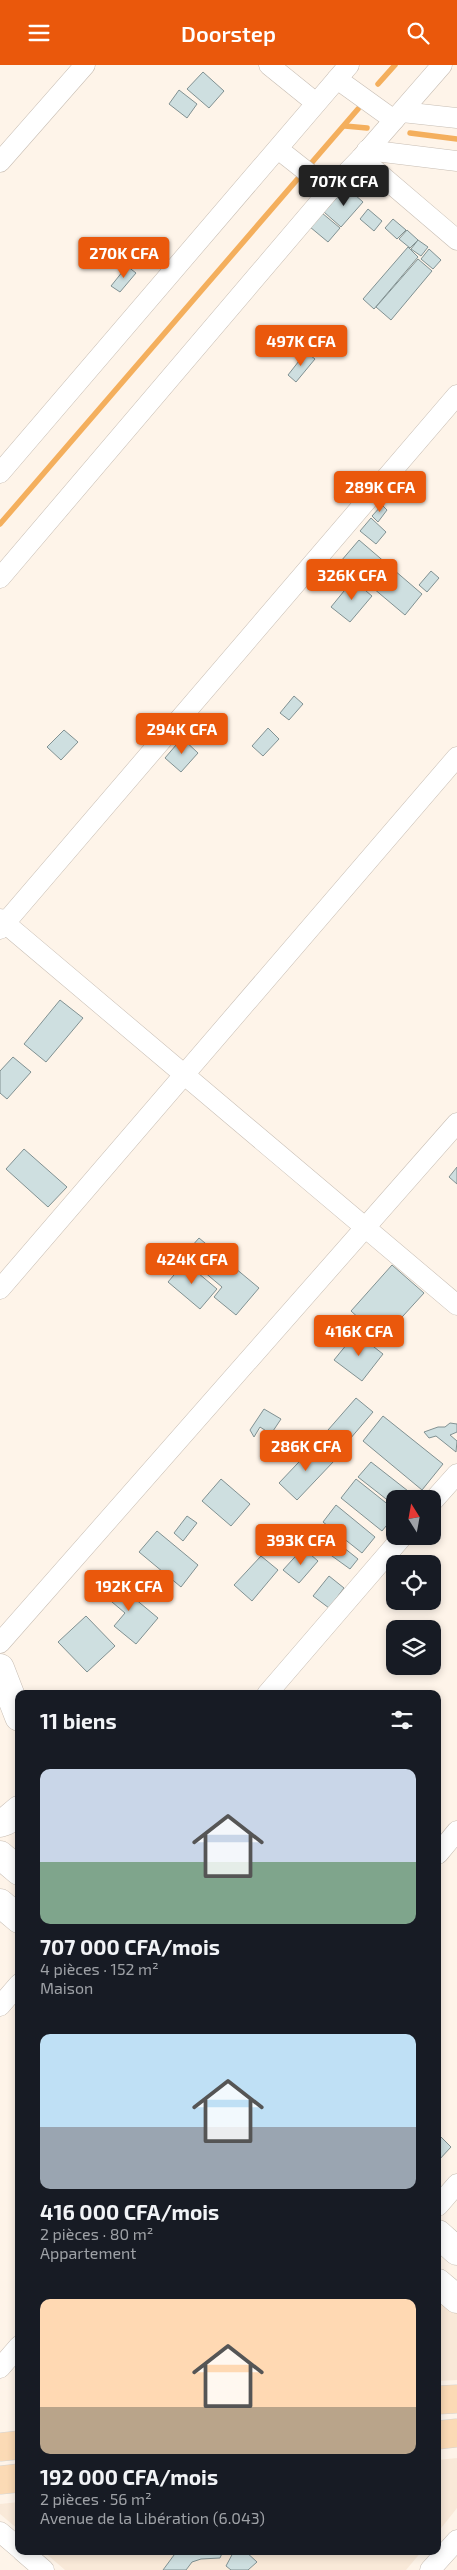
<!DOCTYPE html>
<html lang="fr">
<meta charset="utf-8">
<style>
:root{--surface:#171b24;--page:#242831;--text:#f1f3f6;--muted:#9ea1a6;--accent:#ea580c}
body{margin:0;font-family:"Exo 2",sans-serif;background:var(--page);color:var(--text);height:100vh;display:flex;flex-direction:column;font-size:19px;white-space:nowrap}
*{box-sizing:border-box;margin:0}
p{font-size:16px;color:var(--muted)}
.icon{flex:none;width:28px;height:28px;fill:none;stroke:currentColor;stroke-width:2;stroke-linecap:round;stroke-linejoin:round}
.map{position:relative;flex:1;overflow:hidden}
.sheet{position:absolute;left:15px;top:1625px;width:426px;height:865px;display:flex;flex-direction:column;background:var(--surface);border-radius:10px;box-shadow:0 2px 8px #0003}
.sheet>*{flex:none}
.needle{width:32px;rotate:349deg}
.buttons{position:absolute;left:386px;top:1425px;display:grid;gap:10px}
.buttons a{display:grid;place-items:center;width:55px;height:55px;border-radius:10px;background:var(--surface);box-shadow:0 2px 8px #0003;font-size:25px}
.price{position:absolute;translate:-50% -42px;padding:0 11px;border-radius:5px;background:var(--accent);color:#fff;font-size:16px;line-height:32px;filter:drop-shadow(0 1px 2px #0008)}
.price::after{content:'';position:absolute;left:50%;top:30px;width:15px;height:11px;margin-left:-8px;background:inherit;clip-path:polygon(0 0,100% 0,50% 100%)}
.price.on{background:#222;color:#fff}
ul{padding:0;list-style:none}
li{display:grid;align-content:center;gap:10px;height:265px;padding:0 25px}
li span{display:grid;place-items:center;height:155px;border-radius:10px;color:#555}
li>.icon{margin-inline-start:auto}
span .icon{width:90px;height:90px;fill:#fffc;stroke-width:1}
li b{font-size:21px}
h2{display:flex;justify-content:space-between;align-items:center;height:60px;padding:0 25px;font-size:21px}
header{display:flex;justify-content:space-between;align-items:center;height:65px;padding:0 25px;background:var(--accent);color:#fff;font-size:22px;font-weight:600}
.map>svg:first-child{display:block}
.built{fill:#f9e9d8}
.lines{fill:none;stroke-linecap:round;stroke-linejoin:round}
.stream{stroke:#f4af5d;stroke-width:5.5}
.building{fill:#cedfe0;stroke:#819192}
.street-casing{stroke:#c7bdb3;stroke-width:21}
.secondary-casing{stroke:#c7bdb3;stroke-width:29}
.primary-casing{stroke:#d5d4d3;stroke-width:29}
.street{stroke:#fff;stroke-width:20}
.secondary{stroke:#fff;stroke-width:28}
.primary{stroke:#fbdab5;stroke-width:28}
</style>
<header><svg class="icon" aria-label="menu" viewBox="0 0 24 24"><path d="M4 6h16M4 12h16M4 18h16"/></svg>Doorstep<svg class="icon" aria-label="search" viewBox="0 0 24 24"><circle cx="10" cy="10" r="6"/><path d="M15 15l6 6"/></svg></header>
<div class="map">
<svg width="457" height="2505" viewBox="0 0 457 2505">
<rect width="100%" height="100%" fill="#fef4e9"/>
<!-- built -->
<g class="built">
<path d="M438,2230L457,2246V2315L438,2316Z"/>
<path d="M457,2393V2443L438,2467V2395Z"/>
<path d="M19,2437V2465L0,2449V2439Z"/>
<path d="M43,2486H422L406,2505H65Z"/>
</g>
<g class="lines">
<!-- stream -->
<g class="stream">
<path d="M378,19L395,0"/>
<path d="M345,61L367,63"/>
<path d="M410,68L457,74"/>
<path d="M0,459L358,44"/>
</g>
</g>
<!-- building -->
<g class="building">
<path d="M203,7L224,26L209,43L187,24Z"/>
<path d="M179,25L197,39L187,53L169,39Z"/>
<path d="M346,122L363,137L341,162L324,147Z"/>
<path d="M368,144L382,156L374,166L360,154Z"/>
<path d="M322,148L340,163L328,177L310,162Z"/>
<path d="M393,154L406,165L397,174L385,163Z"/>
<path d="M407,165L418,175L410,183L399,174Z"/>
<path d="M418,175L428,182L421,191L411,184Z"/>
<path d="M408,182L418,192L374,244L363,234Z"/>
<path d="M429,184L441,195L433,204L421,194Z"/>
<path d="M418,194L432,206L391,255L376,242Z"/>
<path d="M127,201L136,208L120,227L111,221Z"/>
<path d="M306,287L315,294L296,317L288,310Z"/>
<path d="M382,440L387,445L378,457L372,451Z"/>
<path d="M371,453L386,467L376,479L360,466Z"/>
<path d="M359,475L422,529L405,550L341,496Z"/>
<path d="M431,506L439,513L427,527L419,520Z"/>
<path d="M353,515L372,531L350,557L331,542Z"/>
<path d="M294,631L303,639L289,655L280,648Z"/>
<path d="M268,663L279,674L263,691L252,681Z"/>
<path d="M64,665L78,677L61,695L47,682Z"/>
<path d="M182,673L198,688L181,707L165,693Z"/>
<path d="M60,935L83,953L46,997L24,979Z"/>
<path d="M13,992L31,1007L7,1034L0,1028V1006Z"/>
<path d="M24,1084L67,1122L48,1142L6,1104Z"/>
<path d="M457,1102V1119L449,1112Z"/>
<path d="M199,1173L259,1223L236,1250L214,1232L222,1222L184,1190Z"/>
<path d="M185,1197L217,1224L200,1244L168,1217Z"/>
<path d="M392,1200L424,1228L382,1274L351,1246Z"/>
<path d="M356,1268L383,1289L362,1316L334,1295Z"/>
<path d="M356,1333L373,1347L338,1388L321,1373Z"/>
<path d="M264,1344L281,1354L271,1369L260,1362L254,1372L250,1365Z"/>
<path d="M383,1351L443,1399L422,1425L363,1376Z"/>
<path d="M450,1358L457,1359V1367L450,1370L457,1376L456,1387L436,1371L429,1373L424,1367L438,1362H445Z"/>
<path d="M316,1379L334,1396L297,1435L279,1418Z"/>
<path d="M371,1397L417,1433L416,1434H395V1441L358,1412Z"/>
<path d="M221,1414L250,1439L231,1461L202,1436Z"/>
<path d="M356,1414L395,1445V1450L382,1466L341,1433Z"/>
<path d="M336,1440L375,1472L362,1488L323,1457Z"/>
<path d="M187,1451L197,1458L183,1476L174,1468Z"/>
<path d="M157,1466L198,1500L181,1522L139,1487Z"/>
<path d="M324,1467L358,1494L350,1504L314,1478Z"/>
<path d="M303,1483L318,1496L299,1518L283,1505Z"/>
<path d="M261,1491L278,1505L252,1536L234,1520Z"/>
<path d="M329,1511L344,1523L329,1543L313,1531Z"/>
<path d="M110,1513L158,1553L136,1579L114,1561L125,1548L99,1526Z"/>
<path d="M86,1551L115,1581L87,1607L58,1577Z"/>
<path d="M438,2069L451,2082L438,2096Z"/>
<path d="M177,2486H223L220,2493L201,2494L192,2497L186,2505H163Z"/>
<path d="M234,2486H245L257,2497L248,2505H231L226,2501Z"/>
</g>
<g class="lines">
<defs>
<g id="street">
<path d="M269,0L316,38"/>
<path d="M337,14L394,55"/>
<path d="M402,47L457,53"/>
<path d="M278,84L330,125"/>
<path d="M367,85L457,96"/>
<path d="M361,93L457,175"/>
<path d="M0,97L85,0"/>
<path d="M0,408L349,0"/>
<path d="M0,513L330,125L361,93L442,0"/>
<path d="M0,854L457,1240"/>
<path d="M0,864L457,330"/>
<path d="M0,1224L457,692"/>
<path d="M432,1437L457,1409"/>
<path d="M0,1578L457,1058"/>
<path d="M267,1629L403,1471"/>
<path d="M438,1789L457,1766"/>
<path d="M0,1941L19,1919"/>
<path d="M438,2141L457,2119"/>
<path d="M0,2303L19,2281"/>
<path d="M0,2467L19,2483"/>
<path d="M22,2486L44,2505"/>
<path d="M430,2505L457,2475"/>
</g>
<g id="secondary">
<path d="M0,1603L19,1652"/>
<path d="M0,1758L6,1756L19,1745"/>
<path d="M0,1790L19,1806"/>
<path d="M0,1838L19,1854"/>
<path d="M438,2169L457,2186"/>
<path d="M438,2218L457,2234"/>
</g>
<g id="primary">
<path d="M438,2335L457,2334"/>
<path d="M438,2370L457,2368"/>
<path d="M0,2382L19,2380"/>
<path d="M0,2415L19,2413"/>
</g>
</defs>
<!-- street casing -->
<use href="#street" class="street-casing"/>
<!-- secondary casing -->
<use href="#secondary" class="secondary-casing"/>
<!-- primary casing -->
<use href="#primary" class="primary-casing"/>
<!-- street -->
<use href="#street" class="street"/>
<!-- secondary -->
<use href="#secondary" class="secondary"/>
<!-- primary -->
<use href="#primary" class="primary"/>
</g>
</svg>
<div class="buttons">
<a><svg class="needle" viewBox="-14 -14 28 28"><path d="M0-13l5 13h-10z" fill="#e53935"/><path d="M0 13l5-13h-10z" fill="#9ea1a6"/></svg></a>
<a><svg class="icon" aria-label="locate" viewBox="0 0 24 24"><circle cx="12" cy="12" r="6"/><path d="M12 2v4M12 18v4M2 12h4M18 12h4"/></svg></a>
<a><svg class="icon" aria-label="layers" viewBox="0 0 24 24"><path d="M12 4l9 5-9 5-9-5zM3 14l9 5 9-5"/></svg></a>
</div>
<b class="price on" style="left:344px;top:142px">707K CFA</b>
<b class="price" style="left:124px;top:214px">270K CFA</b>
<b class="price" style="left:301px;top:302px">497K CFA</b>
<b class="price" style="left:380px;top:448px">289K CFA</b>
<b class="price" style="left:352px;top:536px">326K CFA</b>
<b class="price" style="left:182px;top:690px">294K CFA</b>
<b class="price" style="left:192px;top:1220px">424K CFA</b>
<b class="price" style="left:359px;top:1292px">416K CFA</b>
<b class="price" style="left:306px;top:1407px">286K CFA</b>
<b class="price" style="left:301px;top:1501px">393K CFA</b>
<b class="price" style="left:129px;top:1547px">192K CFA</b>
<section class="sheet">
<h2>11 biens<svg class="icon" aria-label="filters" viewBox="0 0 24 24"><path d="M4 7h16M4 17h16"/><circle cx="9" cy="7" r="2"/><circle cx="15" cy="17" r="2"/></svg></h2>
<ul>
<li><span style="background:linear-gradient(#c9d6e8 60%,#7fa58c 0)"><svg class="icon" aria-label="home" viewBox="0 0 24 24"><path d="M3 11l9-7 9 7M6 9v11h12V9"/></svg></span><div><b>707 000 CFA/mois</b><p>4 pièces · 152 m²</p><p>Maison</p></div></li>
<li><span style="background:linear-gradient(#bfe0f5 60%,#9aa5b1 0)"><svg class="icon" aria-label="home" viewBox="0 0 24 24"><path d="M3 11l9-7 9 7M6 9v11h12V9"/></svg></span><div><b>416 000 CFA/mois</b><p>2 pièces · 80 m²</p><p>Appartement</p></div></li>
<li><span style="background:linear-gradient(#ffd9b3 70%,#b9a48a 0)"><svg class="icon" aria-label="home" viewBox="0 0 24 24"><path d="M3 11l9-7 9 7M6 9v11h12V9"/></svg></span><div><b>192 000 CFA/mois</b><p>2 pièces · 56 m²</p><p>Avenue de la Libération (6.043)</p></div></li>
</ul>
</section>
</div>
